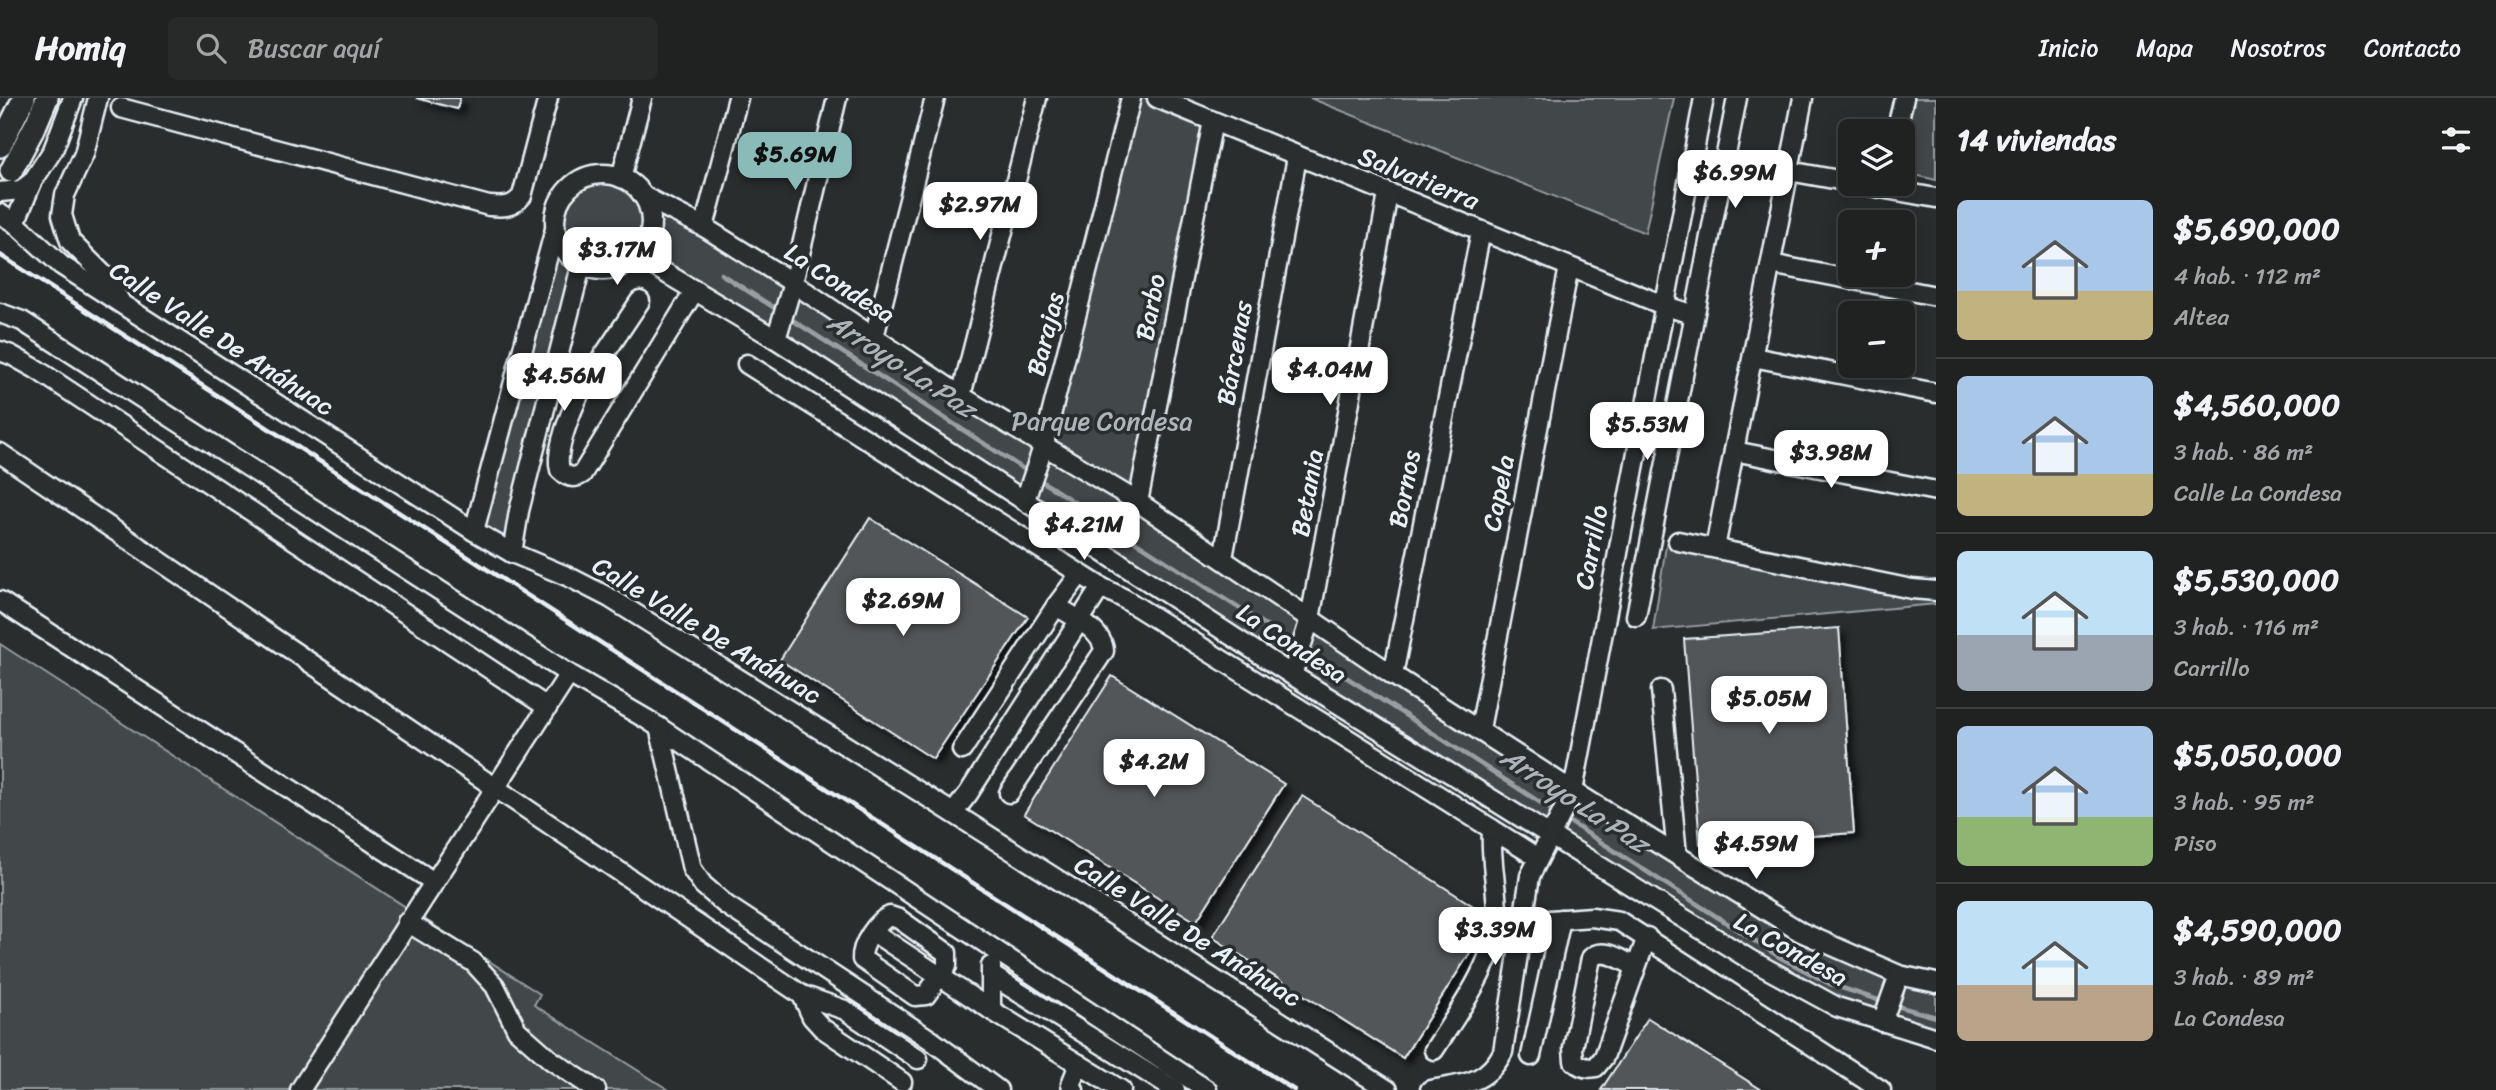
<!DOCTYPE html>
<html lang="es">
<meta charset="utf-8">
<style>
:root{--surface:#202222;--page:#282a2a;--text:#f1f3f6;--muted:#a2a4a5;--line:#3d3f40;--accent:#8bbbb9}
body{margin:0;font-family:Sriracha,sans-serif;background:var(--page);color:var(--text);height:100vh;display:flex;flex-direction:column;font-size:26px;white-space:nowrap}
*{box-sizing:border-box;margin:0}
p{font-size:23px;color:var(--muted)}
.icon{flex:none;width:38px;height:38px;fill:none;stroke:currentColor;stroke-width:2;stroke-linecap:round;stroke-linejoin:round}
.map{position:relative;flex:1;overflow:hidden}
.panel{display:flex;flex-direction:column;background:var(--surface);width:560px}
.panel>*{flex:none}
.controls{position:absolute;left:1838px;top:21px;display:grid;gap:14px}
.controls a{display:grid;place-items:center;width:77px;height:77px;border-radius:10px;background:var(--surface);box-shadow:0 4px 18px #0003,0 0 0 2px var(--line);font-size:35px}
.price{position:absolute;translate:-50% -60px;padding:0 16px;border-radius:14px;background:#fff;color:#222;font-size:23px;line-height:46px;filter:drop-shadow(0 2px 4px #0008)}
.price::after{content:'';position:absolute;left:50%;top:42px;width:21px;height:16px;margin-left:-10px;background:inherit;clip-path:polygon(0 0,100% 0,50% 100%)}
.price.selected{background:var(--accent);color:#111}
ul{padding:0;list-style:none}
li{display:flex;align-items:center;gap:21px;height:175px;padding:0 21px}
li+li{border-top:2px solid var(--line)}
li span{display:grid;place-items:center;flex:none;width:196px;height:140px;border-radius:10px;color:#555}
li>.icon{margin-inline-start:auto}
span .icon{width:84px;height:84px;fill:#fffc;stroke-width:1}
li b{font-size:30px}
h2{display:flex;justify-content:space-between;align-items:center;height:84px;padding:0 21px;font-size:30px}
header{display:flex;align-items:center;gap:42px;box-sizing:border-box;height:98px;padding:0 35px;background:var(--surface);border-bottom:2px solid var(--line)}
header strong{font-size:33px}
nav{display:flex;gap:38px;margin-inline-start:auto;font-size:24px}
.search{width:490px;height:63px;background:var(--page);display:flex;align-items:center;gap:18px;box-sizing:border-box;padding:0 24px;border-radius:10px;color:var(--muted);font-size:26px}
main{display:flex;flex:1;min-height:0}
.map>svg:first-child{display:block}
.green{fill:#424648;stroke:#959ca0;stroke-width:2}
.lines{fill:none;stroke-linecap:round;stroke-linejoin:round}
.stream{stroke:#989fa3;stroke-width:4.5}
.building{fill:#535759;stroke:#e8f1f8;stroke-width:2;filter:url(#shadow)}
.minor-casing{stroke:#e8f1f8;stroke-width:23}
.major-casing{stroke:#e8f1f8;stroke-width:26}
.minor{stroke:#2a2d2e;stroke-width:18}
.major{stroke:#2a2d2e;stroke-width:21}
.rail{stroke:#e8f1f8;stroke-width:4.5}
.labels{text-anchor:middle;dominant-baseline:central;stroke-width:7;stroke-linejoin:round;paint-order:stroke}
.street-label{font-size:26px;fill:#e8f1f8;stroke:#2a2d2e}
.park-label{font-size:26px;fill:#aeb5ba;stroke:#2a2d2e}
.water-label{font-size:28px;font-style:italic;fill:#acb3b9;stroke:#2a2d2e}
</style>
<header>
<strong>Homiq</strong>
<div class="search"><svg class="icon" aria-label="search" viewBox="0 0 24 24"><circle cx="10" cy="10" r="6"/><path d="M15 15l6 6"/></svg>Buscar aquí</div>
<nav><a>Inicio</a><a>Mapa</a><a>Nosotros</a><a>Contacto</a></nav>
</header>
<main>
<div class="map">
<svg width="1936" height="992" viewBox="0 0 1936 992">
<defs>
<filter id="shadow"><feDropShadow dx="6" dy="6" stdDeviation="3.5" flood-color="#0009"/></filter>
</defs>
<rect width="100%" height="100%" fill="#2a2d2e"/>
<filter id="ink" filterUnits="userSpaceOnUse"><feTurbulence type="fractalNoise" baseFrequency=".0143" numOctaves="2"/><feDisplacementMap in="SourceGraphic" scale="14" xChannelSelector="R" yChannelSelector="G"/><feConvolveMatrix kernelMatrix="1 2 1 2 8 2 1 2 1" color-interpolation-filters="sRGB"/></filter>
<g filter="url(#ink)">
<!-- green -->
<g class="green">
<path d="M1131,0H1157L1213,23L1138,404L1801,834L1936,885V940L1837,909L637,158C616,172 607,174 582,168L512,455L474,433L555,131C555,77 608,59 643,98L1043,348Z"/>
<path d="M1310,0H1674L1645,135Z"/>
<path d="M1912,0H1936V82L1902,74V55Z"/>
<path d="M1667,441L1936,493V506L1653,532Z"/>
<path d="M0,546L540,896L534,907L669,992H0Z"/>
</g>
<g class="lines">
<!-- stream -->
<g class="stream">
<path d="M721,176L773,209"/>
<path d="M794,223L1022,370"/>
<path d="M1043,384L1290,543"/>
<path d="M1312,557L1558,716"/>
<path d="M1565,721L1781,860L1830,886L1884,904"/>
<path d="M1893,907L1936,919"/>
</g>
</g>
<!-- building -->
<g class="building">
<path d="M416,0H460L457,11Z"/>
<path d="M870,420L1028,519L933,661L780,562Z"/>
<path d="M1839,530L1854,735L1700,746L1684,541Z"/>
<path d="M1112,578L1284,686L1196,824L1024,716Z"/>
<path d="M1302,698L1492,820L1403,960L1212,839Z"/>
<path d="M1648,920L1762,992H1601Z"/>
</g>
<g class="lines">
<defs>
<g id="minor">
<path d="M98,0L84,56L65,97L62,117L70,143L106,179L120,203"/>
<path d="M1157,0L1663,207L1694,217"/>
<path d="M121,10L489,108C503,109 512,110 522,98L548,0"/>
<path d="M1896,33L1904,0"/>
<path d="M1789,73L1850,84"/>
<circle cx="603" cy="124" r="48"/>
<path d="M621,80L642,0"/>
<path d="M1858,86L1936,100"/>
<path d="M0,94L21,92L32,84"/>
<path d="M643,98L704,129L793,185L961,298L1138,404L1393,577L1573,693L1801,834L1899,877L1936,885"/>
<path d="M0,116L15,125L61,167L474,433L512,455L569,479L610,500L953,715L1388,992"/>
<path d="M15,125L32,84L53,52L73,0"/>
<path d="M704,129L738,0"/>
<path d="M637,158L776,241L1292,577L1749,861L1837,909L1936,940"/>
<path d="M1771,166L1936,198"/>
<path d="M640,203L582,290C573,309 554,353 560,372C567,379 574,381 582,376L695,192"/>
<path d="M0,215L22,223L569,576L648,622L1207,992"/>
<path d="M874,239L935,0"/>
<path d="M776,241L793,185L837,0"/>
<path d="M0,253L11,257L36,271L547,609"/>
<path d="M1753,259L1936,295"/>
<path d="M747,266L1101,489"/>
<path d="M961,298L1037,0"/>
<path d="M1734,353L1936,393"/>
<path d="M0,355L802,897L845,912L918,961"/>
<path d="M1025,402L1043,349L1131,0"/>
<path d="M1138,404L1213,23"/>
<path d="M474,433L555,131"/>
<path d="M1678,443L1912,491L1936,493"/>
<path d="M1715,450L1803,0"/>
<path d="M512,455L519,413L581,168"/>
<path d="M1223,460L1297,59"/>
<path d="M0,503L434,784"/>
<path d="M1636,518L1737,0"/>
<path d="M1292,577L1310,521L1388,96"/>
<path d="M1393,577L1481,133"/>
<path d="M1661,592L1677,757"/>
<path d="M659,629L692,771L703,787L726,807L931,942L998,992"/>
<path d="M1480,631L1569,169"/>
<path d="M962,652L1056,508L1080,476"/>
<path d="M1009,695L1104,553C1103,532 1072,518 1056,508"/>
<path d="M953,715L968,696L1101,489L1123,500L1492,731C1490,760 1497,788 1497,817C1498,861 1457,916 1434,952"/>
<path d="M1492,731L1538,760"/>
<path d="M890,818L899,821L947,855V868L926,897L915,898L862,861C861,847 877,823 890,818Z"/>
<path d="M407,824L473,864L495,888L517,932L551,962L596,992"/>
<path d="M1522,824L1592,819L1619,823L1881,992"/>
<path d="M873,834L991,912"/>
<path d="M991,868V912L1121,992"/>
<path d="M1636,869C1623,863 1603,848 1591,860L1573,950L1574,963C1580,969 1587,971 1596,969L1604,959L1647,839"/>
<path d="M991,877L1175,992"/>
<path d="M802,897L812,919L822,930L902,984"/>
<path d="M1882,924L1899,877"/>
<path d="M1531,958L1561,821"/>
<path d="M300,992L569,576"/>
<path d="M1074,992L1071,986L1079,966"/>
<path d="M1430,992C1462,986 1486,987 1503,954L1530,778L1573,693L1704,0"/>
</g>
<g id="major">
<path d="M0,48L24,0"/>
<path d="M11,73L36,26L47,0"/>
</g>
</defs>
<!-- minor casing -->
<use href="#minor" class="minor-casing"/>
<!-- major casing -->
<use href="#major" class="major-casing"/>
<!-- minor -->
<use href="#minor" class="minor"/>
<!-- major -->
<use href="#major" class="major"/>
<!-- rail -->
<path class="rail" d="M0,157L1294,992"/>
</g>
</g>
<g class="labels">
<!-- street labels -->
<g class="street-label">
<text transform="translate(1419 80) rotate(22)">Salvatierra</text>
<text transform="translate(840 185) rotate(33)">La Condesa</text>
<text transform="translate(1150 209) rotate(-79)">Barbo</text>
<text transform="translate(1045 236) rotate(-76)">Barajas</text>
<text transform="translate(222 240) rotate(33)">Calle Valle De Anáhuac</text>
<text transform="translate(1234 255) rotate(-80)">Bárcenas</text>
<text transform="translate(1404 391) rotate(-79)">Bornos</text>
<text transform="translate(1307 395) rotate(-80)">Betania</text>
<text transform="translate(1498 395) rotate(-79)">Capela</text>
<text transform="translate(1591 449) rotate(-79)">Carrillo</text>
<text transform="translate(707 532) rotate(31)">Calle Valle De Anáhuac</text>
<text transform="translate(1292 545) rotate(33)">La Condesa</text>
<text transform="translate(1188 833) rotate(32)">Calle Valle De Anáhuac</text>
<text transform="translate(1791 851) rotate(29)">La Condesa</text>
</g>
<!-- park labels -->
<g class="park-label">
<text x="1102" y="323">Parque Condesa</text>
</g>
<!-- water labels -->
<g class="water-label">
<text transform="translate(902 267) rotate(33)">Arroyo La Paz</text>
<text transform="translate(1575 702) rotate(33)">Arroyo La Paz</text>
</g>
</g>
</svg>
<div class="controls">
<a><svg class="icon" aria-label="layers" viewBox="0 0 24 24"><path d="M12 4l9 5-9 5-9-5zM3 14l9 5 9-5"/></svg></a>
<a>+</a>
<a>−</a>
</div>
<b class="price selected" style="left:795px;top:94px">$5.69M</b>
<b class="price" style="left:1735px;top:112px">$6.99M</b>
<b class="price" style="left:980px;top:144px">$2.97M</b>
<b class="price" style="left:617px;top:189px">$3.17M</b>
<b class="price" style="left:1330px;top:309px">$4.04M</b>
<b class="price" style="left:564px;top:315px">$4.56M</b>
<b class="price" style="left:1647px;top:364px">$5.53M</b>
<b class="price" style="left:1831px;top:392px">$3.98M</b>
<b class="price" style="left:1084px;top:464px">$4.21M</b>
<b class="price" style="left:903px;top:540px">$2.69M</b>
<b class="price" style="left:1769px;top:638px">$5.05M</b>
<b class="price" style="left:1154px;top:701px">$4.2M</b>
<b class="price" style="left:1756px;top:783px">$4.59M</b>
<b class="price" style="left:1495px;top:869px">$3.39M</b>
</div>
<section class="panel">
<h2>14 viviendas<svg class="icon" aria-label="filters" viewBox="0 0 24 24"><path d="M4 7h16M4 17h16"/><circle cx="9" cy="7" r="2"/><circle cx="15" cy="17" r="2"/></svg></h2>
<ul>
<li><span style="background:linear-gradient(#a9c7e8 65%,#c2b280 0)"><svg class="icon" aria-label="home" viewBox="0 0 24 24"><path d="M3 11l9-7 9 7M6 9v11h12V9"/></svg></span><div><b>$5,690,000</b><p>4 hab. · 112 m²</p><p>Altea</p></div></li>
<li><span style="background:linear-gradient(#a9c7e8 70%,#c2b280 0)"><svg class="icon" aria-label="home" viewBox="0 0 24 24"><path d="M3 11l9-7 9 7M6 9v11h12V9"/></svg></span><div><b>$4,560,000</b><p>3 hab. · 86 m²</p><p>Calle La Condesa</p></div></li>
<li><span style="background:linear-gradient(#bfe0f5 60%,#9aa5b1 0)"><svg class="icon" aria-label="home" viewBox="0 0 24 24"><path d="M3 11l9-7 9 7M6 9v11h12V9"/></svg></span><div><b>$5,530,000</b><p>3 hab. · 116 m²</p><p>Carrillo</p></div></li>
<li><span style="background:linear-gradient(#a9c7e8 65%,#8fb573 0)"><svg class="icon" aria-label="home" viewBox="0 0 24 24"><path d="M3 11l9-7 9 7M6 9v11h12V9"/></svg></span><div><b>$5,050,000</b><p>3 hab. · 95 m²</p><p>Piso</p></div></li>
<li><span style="background:linear-gradient(#bfe0f5 60%,#b9a48a 0)"><svg class="icon" aria-label="home" viewBox="0 0 24 24"><path d="M3 11l9-7 9 7M6 9v11h12V9"/></svg></span><div><b>$4,590,000</b><p>3 hab. · 89 m²</p><p>La Condesa</p></div></li>
</ul>
</section>
</main>
